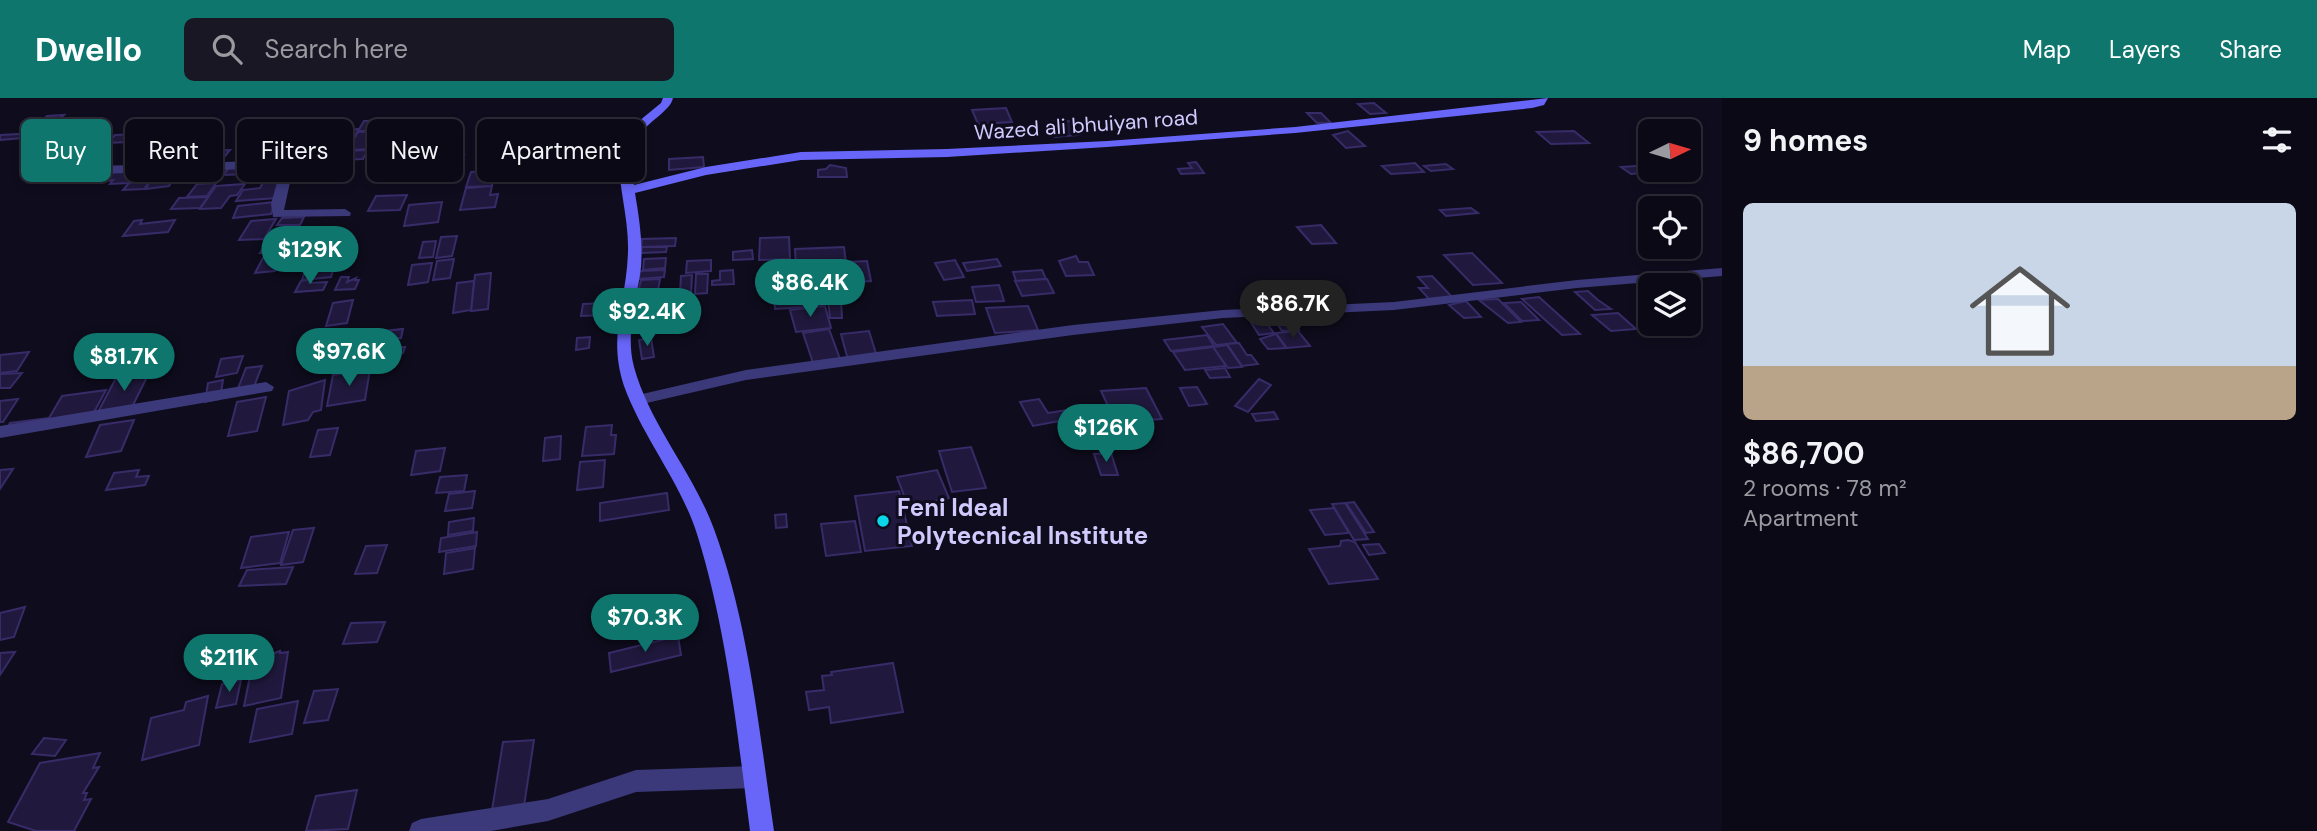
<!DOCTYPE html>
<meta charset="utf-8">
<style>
:root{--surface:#0b0916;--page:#191723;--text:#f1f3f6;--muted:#9a9aa1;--line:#2b2a35;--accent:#0f766e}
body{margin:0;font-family:"DM Sans",sans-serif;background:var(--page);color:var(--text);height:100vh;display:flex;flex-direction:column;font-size:26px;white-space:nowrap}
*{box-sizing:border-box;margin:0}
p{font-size:23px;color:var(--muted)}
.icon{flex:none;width:38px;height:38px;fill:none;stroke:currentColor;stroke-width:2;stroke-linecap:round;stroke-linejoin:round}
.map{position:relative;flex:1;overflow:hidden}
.side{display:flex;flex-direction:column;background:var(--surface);width:595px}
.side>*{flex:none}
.guide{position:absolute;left:21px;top:21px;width:665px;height:63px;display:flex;gap:14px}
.needle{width:46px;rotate:85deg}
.tools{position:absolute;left:1638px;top:21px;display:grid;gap:14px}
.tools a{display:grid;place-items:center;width:63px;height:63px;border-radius:10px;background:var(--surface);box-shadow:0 4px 10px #0003,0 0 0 2px var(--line);font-size:35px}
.price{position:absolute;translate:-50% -60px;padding:0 16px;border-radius:24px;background:var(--accent);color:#fff;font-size:23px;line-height:46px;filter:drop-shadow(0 2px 4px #0008)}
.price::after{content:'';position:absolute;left:50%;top:42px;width:21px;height:16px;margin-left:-10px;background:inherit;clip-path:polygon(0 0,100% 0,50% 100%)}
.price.on{background:#222;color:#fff}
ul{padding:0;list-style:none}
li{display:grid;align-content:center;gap:14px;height:371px;padding:0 21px}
li span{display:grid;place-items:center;height:217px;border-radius:10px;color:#555}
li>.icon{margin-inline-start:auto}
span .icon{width:126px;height:126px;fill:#fffc;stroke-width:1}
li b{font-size:30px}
h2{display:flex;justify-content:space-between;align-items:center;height:84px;padding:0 21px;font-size:30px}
.tag{padding:0 24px;border-radius:10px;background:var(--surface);box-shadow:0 4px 10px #0003,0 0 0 2px var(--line);font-size:24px;line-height:63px}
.tag.on{background:var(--accent);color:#fff}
header{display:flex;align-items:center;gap:42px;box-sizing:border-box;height:98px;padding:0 35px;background:var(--accent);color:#fff}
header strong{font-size:33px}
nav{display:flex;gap:38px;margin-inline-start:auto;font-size:24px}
.search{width:490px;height:63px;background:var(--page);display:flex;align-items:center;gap:18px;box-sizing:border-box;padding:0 24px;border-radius:10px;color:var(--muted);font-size:26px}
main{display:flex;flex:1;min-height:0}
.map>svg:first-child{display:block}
.building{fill:#20193d;stroke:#372c68;stroke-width:2}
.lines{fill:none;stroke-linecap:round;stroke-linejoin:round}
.street{fill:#3b397a;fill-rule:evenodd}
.secondary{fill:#6766f9;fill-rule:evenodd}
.poi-dot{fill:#0ad6e9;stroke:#0f0c1d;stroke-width:2.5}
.labels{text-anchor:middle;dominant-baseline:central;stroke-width:6;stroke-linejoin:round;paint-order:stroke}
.far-street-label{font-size:21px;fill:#d0cafd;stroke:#0f0c1d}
.poi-label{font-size:24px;font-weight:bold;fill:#d0cafd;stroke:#0f0c1d;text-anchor:start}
</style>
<header>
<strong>Dwello</strong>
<div class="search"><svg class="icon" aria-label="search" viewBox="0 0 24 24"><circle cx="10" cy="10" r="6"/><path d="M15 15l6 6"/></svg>Search here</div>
<nav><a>Map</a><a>Layers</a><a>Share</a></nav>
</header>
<main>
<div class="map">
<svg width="1722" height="733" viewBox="0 0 1722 733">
<rect width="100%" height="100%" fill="#0f0c1d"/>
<!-- building -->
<g class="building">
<path d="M1374,5L1386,15L1370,16L1358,6Z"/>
<path d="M1006,10L1012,24L978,26L972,12Z"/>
<path d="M1307,15H1321L1331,25H1317Z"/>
<path d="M64,17L53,27L36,28L47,18Z"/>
<path d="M386,22L380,33H358L364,23Z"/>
<path d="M1676,22L1686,28L1663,30L1652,24Z"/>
<path d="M1071,23L1079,37L1055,39L1048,24Z"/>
<path d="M277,24L276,27L286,26L282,32L255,33L260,25Z"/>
<path d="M359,31L353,41L326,42L332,32Z"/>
<path d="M281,32L276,40L251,41L255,36Z"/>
<path d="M305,33L299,43L279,44L285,34Z"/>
<path d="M383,33L373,51L347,52L358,34Z"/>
<path d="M1348,33L1365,48L1346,50L1333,37Z"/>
<path d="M1574,33L1589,45L1551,46L1537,34Z"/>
<path d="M40,35L35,39L0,42V37Z"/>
<path d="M136,36L129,44L107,45L115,37Z"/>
<path d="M75,38L61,50L28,52L41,39Z"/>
<path d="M277,40L273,46L246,47L250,42Z"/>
<path d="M328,42H351L345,49L323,50Z"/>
<path d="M300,43L294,53L280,54L283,49L276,50L279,44Z"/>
<path d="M186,46L180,53L199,52L186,66H166L173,59H157L170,47Z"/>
<path d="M230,52L219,65H188L199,53Z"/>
<path d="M368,52L363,61L339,62L345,53Z"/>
<path d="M433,53H440L433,66H451L456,57H464L456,70L423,71Z"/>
<path d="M150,54H161L147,68H136Z"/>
<path d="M703,59L704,69L669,72V61Z"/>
<path d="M536,63L535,75L490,79L492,67Z"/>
<path d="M1196,64L1204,75L1181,76L1178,71L1192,70L1188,65Z"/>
<path d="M1415,65L1424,74L1391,76L1382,68Z"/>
<path d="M1446,66L1453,71L1431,73L1424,68Z"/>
<path d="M830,67L846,70L847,79H818V72L826,71Z"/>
<path d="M1649,67L1650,72L1659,73L1631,76L1621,69Z"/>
<path d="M422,68L420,72L433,71L431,79L397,81L402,69Z"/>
<path d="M254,69L249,76L223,77L229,70Z"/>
<path d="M257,70H274L265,80H248Z"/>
<path d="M113,73H140L130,85L110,86L113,82L105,83Z"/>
<path d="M487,73L484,83L493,82L492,88L466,89L471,74Z"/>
<path d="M589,74V83L567,85V76Z"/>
<path d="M173,81L169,88L146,91L150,83Z"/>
<path d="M285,82L276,100L236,103L243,92L260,90L264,83Z"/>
<path d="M150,83L144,91L123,92L129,85Z"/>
<path d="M216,85L207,98L187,99L197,86Z"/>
<path d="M245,86L237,97L230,98L221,110L200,111L216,88Z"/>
<path d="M492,88L490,97L498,96L495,109L460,112L466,90Z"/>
<path d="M407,97L400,112L368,113L376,98Z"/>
<path d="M208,99L200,110L171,111L179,100Z"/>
<path d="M275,104L271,116L233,120L238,108Z"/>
<path d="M442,104L438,124L404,128L409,107Z"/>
<path d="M1471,110L1478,115L1446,118L1440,112Z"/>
<path d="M304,119L300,127H277L282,120Z"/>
<path d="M276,121L264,141L239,142L251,123Z"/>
<path d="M142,122L140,126L175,122L168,134L123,138L134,123Z"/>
<path d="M1321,127L1336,145L1312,146L1297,129Z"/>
<path d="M457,138L452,158L436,160L441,139Z"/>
<path d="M789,139L790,161L759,162L760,140Z"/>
<path d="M676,140L675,148L641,149L642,141Z"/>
<path d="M436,143L433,159L419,160L423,144Z"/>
<path d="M289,147L283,158L271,159L274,154L260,155L264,149Z"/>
<path d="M319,148L307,167H291L298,157L284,158L290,149Z"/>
<path d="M642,149H667L666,154L641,155Z"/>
<path d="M844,149L846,166L796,169L795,151Z"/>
<path d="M752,152L753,161L733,162V154Z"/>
<path d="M1472,155L1502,185L1473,187L1444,157Z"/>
<path d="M1076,158L1079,164H1088L1094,177L1066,178L1059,163Z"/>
<path d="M283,159L275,173L255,175L263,160Z"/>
<path d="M666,160L665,170L643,172L644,161Z"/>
<path d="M454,161L450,180L433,182L437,163Z"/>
<path d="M997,161L1001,168L967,173L963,165Z"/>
<path d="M711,162V173L686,175L687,163Z"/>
<path d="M955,162L964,179L944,182L935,165Z"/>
<path d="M867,163L871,183L839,185L836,169L849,168L848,164Z"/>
<path d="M432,165L428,184L408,187L412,167Z"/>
<path d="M334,169L331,179L302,182L305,173Z"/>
<path d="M829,169L832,185L800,187L798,171Z"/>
<path d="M665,172L664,179L639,181L640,173Z"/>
<path d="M733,172L734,186L712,187V183L720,182V173Z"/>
<path d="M1042,172L1046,181L1016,183L1013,174Z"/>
<path d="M491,175L488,211L471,213L475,177Z"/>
<path d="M696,176H708L707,195L695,196Z"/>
<path d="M692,177L691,196H680L681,178Z"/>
<path d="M1432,178L1452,199L1429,201L1419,190H1428L1418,179Z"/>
<path d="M341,179H349L347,184L356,180L355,182H359L355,191L335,192Z"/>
<path d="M660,181L657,198L637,199L641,182Z"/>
<path d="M1047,181L1054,195L1022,198L1015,183Z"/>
<path d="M310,182L309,185L327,184L323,192L295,194L301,183Z"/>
<path d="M474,183L471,212L453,215L457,185Z"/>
<path d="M831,186V190L820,193L822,208L775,211L774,190Z"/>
<path d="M999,187L1004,203L976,204L972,189Z"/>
<path d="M1588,193L1598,202L1611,211L1595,212L1575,194Z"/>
<path d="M1539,199L1580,236L1562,237L1522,201Z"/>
<path d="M657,201V210L639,211L640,203Z"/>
<path d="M1498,201L1521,224L1508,225L1479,202Z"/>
<path d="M353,202L347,225L326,228L333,205Z"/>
<path d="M828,202H841L842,220H830Z"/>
<path d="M972,202L975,216L937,218L933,204Z"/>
<path d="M1466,203L1481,219L1464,220L1449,207Z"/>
<path d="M1521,204L1539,222L1522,223L1504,205Z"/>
<path d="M606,205L604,217L581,218L583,206Z"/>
<path d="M825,208L831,230L796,234L790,212Z"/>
<path d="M1028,208L1038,232L995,235L986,210Z"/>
<path d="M1618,215L1636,231L1611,233L1592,217Z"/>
<path d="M1279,220H1290L1299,232L1282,233L1278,227H1283Z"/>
<path d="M1264,222L1274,235L1259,237L1250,223Z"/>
<path d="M1223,226L1237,245L1216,247L1202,229Z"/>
<path d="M403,231L401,240L381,242L375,260L354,262L364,235Z"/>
<path d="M829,231L840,261L813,265L803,235Z"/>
<path d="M869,233L877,259L848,262L841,236Z"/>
<path d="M1298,233L1310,248L1287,250L1276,235Z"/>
<path d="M1276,236L1286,250L1268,251L1260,241Z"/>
<path d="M1207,237L1214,248L1171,253L1164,242Z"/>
<path d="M590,239L589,250L576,252L577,240Z"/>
<path d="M651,240L654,259L642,261L639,242Z"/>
<path d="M344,242L342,253L326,255L328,244Z"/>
<path d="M1239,245L1247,257H1251L1258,266L1242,268L1227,246Z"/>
<path d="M1227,247L1242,269L1228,270L1213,249Z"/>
<path d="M405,249L403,255L383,257L385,251Z"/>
<path d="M1213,249L1226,268L1185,272L1173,254Z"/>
<path d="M29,254L17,273L0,275V257Z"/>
<path d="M243,258L237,275L216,279L221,261Z"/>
<path d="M262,268L253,291L237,293L246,270Z"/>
<path d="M1225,270L1230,279L1210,280L1205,272Z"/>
<path d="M151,271L131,311L97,316L116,280L136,278L138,272Z"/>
<path d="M370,271L365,302L327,308L333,277Z"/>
<path d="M22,275L10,290H0V276Z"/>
<path d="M1259,281L1271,287L1248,314L1235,308Z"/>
<path d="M223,282L220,301L205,304L208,285Z"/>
<path d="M325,282L321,312L313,314L308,322L283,327L289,293Z"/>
<path d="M1197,289L1207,306L1189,308L1180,290Z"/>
<path d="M1146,290L1162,321L1116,325L1101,293Z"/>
<path d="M106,292L93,316L5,334L10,325L49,320L62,298Z"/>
<path d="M266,299L257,333L228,338L237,304Z"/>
<path d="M18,301L3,324H0V303Z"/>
<path d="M1039,301L1048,315L1080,310L1086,318L1033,328L1020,304Z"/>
<path d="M1274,314L1278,321L1256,323L1252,316Z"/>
<path d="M134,322L121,353L86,359L100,327Z"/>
<path d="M612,327L611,337H616L614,356L582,358L586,329Z"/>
<path d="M338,330L330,357L310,359L318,332Z"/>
<path d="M561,338L560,361L543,363L545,340Z"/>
<path d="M971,349L986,390L952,394L939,353Z"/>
<path d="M445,350L440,373L411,377L416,353Z"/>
<path d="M1111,355L1118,377H1101L1094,356Z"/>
<path d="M605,362L603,389L577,392L580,364Z"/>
<path d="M13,371L0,391V372Z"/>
<path d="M139,372L136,379L149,378L145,387L106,392L114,375Z"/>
<path d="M937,372L949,400L908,408L897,379Z"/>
<path d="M467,377L464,393L436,395L440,379Z"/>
<path d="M475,393L472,410L445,413L449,396Z"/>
<path d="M899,393L912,448L865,453L855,398Z"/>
<path d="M667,395L669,412L600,423V405Z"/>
<path d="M1354,404L1374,434L1366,435L1346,405Z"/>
<path d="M1345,405L1368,441L1354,442L1332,406Z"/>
<path d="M1334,410L1349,435L1325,437L1310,412Z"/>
<path d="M786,416L787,429L776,430L775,417Z"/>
<path d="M474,420L473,433L448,437L449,424Z"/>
<path d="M855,423L861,454L826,458L821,426Z"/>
<path d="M314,430L303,464L281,467L293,432Z"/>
<path d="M289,434L280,465L241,470L251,439Z"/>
<path d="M477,434L476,448L439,454L441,440Z"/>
<path d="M1348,442L1355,444L1378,481L1329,486L1309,451L1340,448L1341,443Z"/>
<path d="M1379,446L1385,455L1369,457L1363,447Z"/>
<path d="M387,447L377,475L355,476L366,448Z"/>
<path d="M475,450L473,471L444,476L446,455Z"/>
<path d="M293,469L286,486L239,488L247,472Z"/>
<path d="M25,509L14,539L0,542V515Z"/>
<path d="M385,524L377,544L343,546L351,525Z"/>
<path d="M678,538L681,557L611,574L609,555Z"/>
<path d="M280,553V555L288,554L281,600L244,608L253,563Z"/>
<path d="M15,554L0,577V555Z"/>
<path d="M893,565L903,614L831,625L829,609L809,612L806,594L824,592L822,578L832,577L831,574Z"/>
<path d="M241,582L236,606L216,610L222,586Z"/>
<path d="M338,591L328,622L304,625L314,593Z"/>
<path d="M208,598L199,647L142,662L151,620L184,612L186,604Z"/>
<path d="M298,603L292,636L250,644L257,611Z"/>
<path d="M44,640L66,642L55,658L32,656Z"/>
<path d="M534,642L524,708L492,712L503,644Z"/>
<path d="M100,655L93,670L99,669L83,695H87L84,702L91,701L74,733H36L8,724L40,665Z"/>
<path d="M357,692L348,731L306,733L316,698Z"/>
</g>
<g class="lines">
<!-- street -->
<g class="street">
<path d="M288,62L294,66L284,112L345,111L351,115L350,118L273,119L271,106L281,70L68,77L62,73L68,69Z"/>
<path d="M1722,170V178L1577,190L1394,212L1223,220L1073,237L746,282L638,307L630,302L638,297L746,272L1073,227L1223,212L1394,204L1577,182Z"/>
<path d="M266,284L274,289L272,293L0,340V328Z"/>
<path d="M754,668L762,671L766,679L762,687L754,690L636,694L548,723L491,733H409L412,725L421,721L548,701L636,672Z"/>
</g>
<!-- secondary -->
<path class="secondary" d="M663,0H673C671,8 666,11 660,17C629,42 628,49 634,87L706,69L801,54L947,51L1107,43L1295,29L1548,0L1544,7L1532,10L1295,35L1107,49L947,59L801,62L706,77L635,95C639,119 643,144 641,169C637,202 625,235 634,269C650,327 693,374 714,431C749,526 759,633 774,733H750C737,633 727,532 697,436C680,383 643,340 624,288C607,237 627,203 628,153C629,117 616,82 619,47L633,28L661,5Z"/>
</g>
<!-- markers -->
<circle class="poi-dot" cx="883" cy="423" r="7"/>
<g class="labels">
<!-- far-street labels -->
<g class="far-street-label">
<text transform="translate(1086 27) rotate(-4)">Wazed ali bhuiyan road</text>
</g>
<!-- poi labels -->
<g class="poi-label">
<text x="897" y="409">Feni Ideal<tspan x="897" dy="28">Polytecnical Institute</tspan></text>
</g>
</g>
</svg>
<div class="tools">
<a><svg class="needle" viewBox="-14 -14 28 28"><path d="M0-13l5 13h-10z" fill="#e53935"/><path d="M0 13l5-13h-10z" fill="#9a9aa1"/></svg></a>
<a><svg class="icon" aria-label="locate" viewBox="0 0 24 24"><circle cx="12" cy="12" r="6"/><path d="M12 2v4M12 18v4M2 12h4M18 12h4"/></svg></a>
<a><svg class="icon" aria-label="layers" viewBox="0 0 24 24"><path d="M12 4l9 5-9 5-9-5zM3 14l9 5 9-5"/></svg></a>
</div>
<b class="price" style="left:310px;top:188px">$129K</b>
<b class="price" style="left:810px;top:221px">$86.4K</b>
<b class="price on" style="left:1293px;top:242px">$86.7K</b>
<b class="price" style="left:647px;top:250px">$92.4K</b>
<b class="price" style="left:349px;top:290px">$97.6K</b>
<b class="price" style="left:124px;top:295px">$81.7K</b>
<b class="price" style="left:1106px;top:366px">$126K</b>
<b class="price" style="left:645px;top:556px">$70.3K</b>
<b class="price" style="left:229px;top:596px">$211K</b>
<div class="guide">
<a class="tag on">Buy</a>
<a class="tag">Rent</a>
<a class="tag">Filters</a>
<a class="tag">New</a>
<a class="tag">Apartment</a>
</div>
</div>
<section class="side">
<h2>9 homes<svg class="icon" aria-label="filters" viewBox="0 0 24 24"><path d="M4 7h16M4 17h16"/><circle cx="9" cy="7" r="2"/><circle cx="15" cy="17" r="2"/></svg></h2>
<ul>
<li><span style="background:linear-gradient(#c9d6e8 75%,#b9a48a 0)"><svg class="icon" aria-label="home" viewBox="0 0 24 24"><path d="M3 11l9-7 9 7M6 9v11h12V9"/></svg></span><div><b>$86,700</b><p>2 rooms · 78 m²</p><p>Apartment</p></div></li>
</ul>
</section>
</main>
